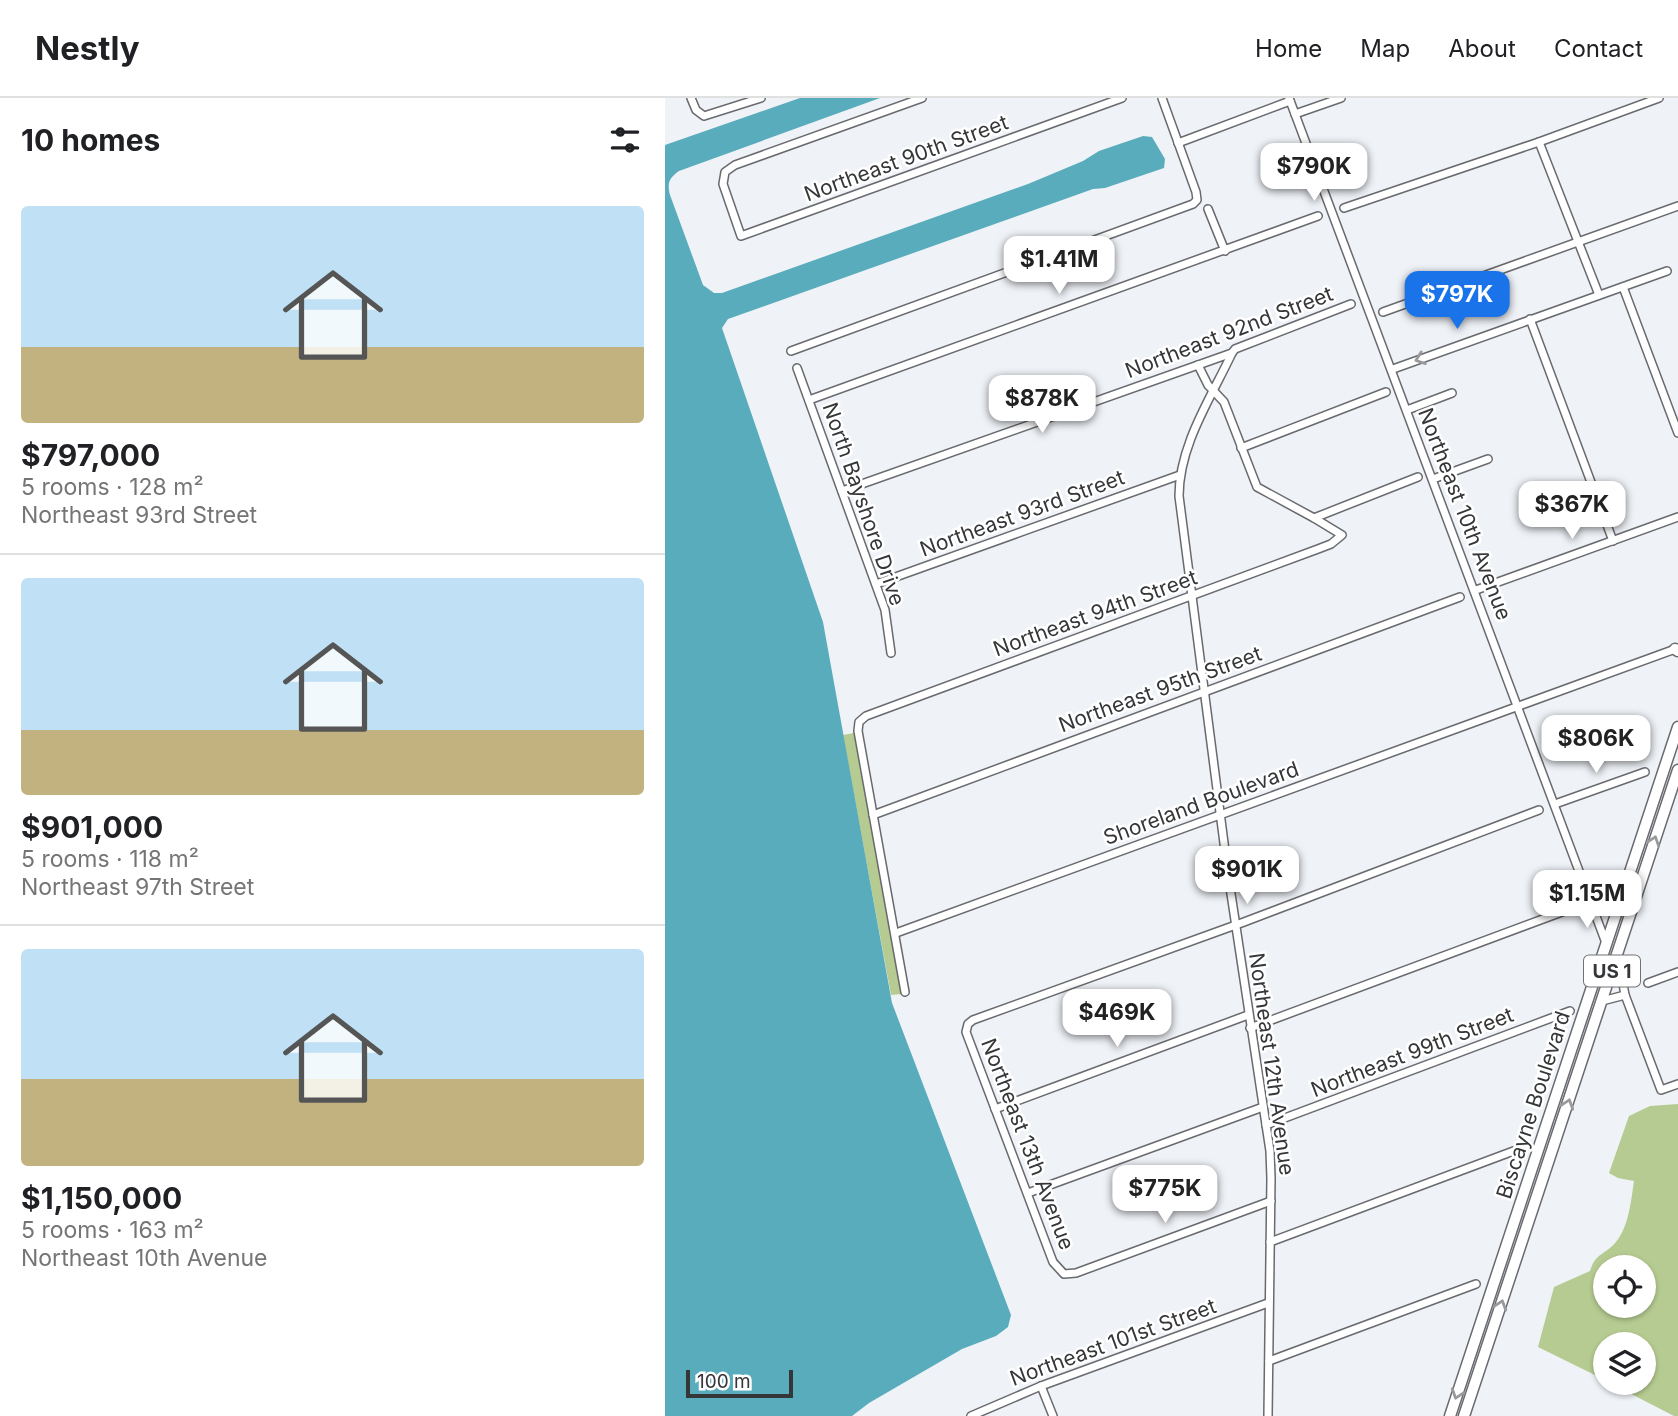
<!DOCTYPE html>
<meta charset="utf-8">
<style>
:root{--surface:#fff;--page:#f6f6f6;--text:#202124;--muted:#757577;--line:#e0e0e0;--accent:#1a73e8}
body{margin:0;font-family:Inter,sans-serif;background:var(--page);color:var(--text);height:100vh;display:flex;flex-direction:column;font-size:26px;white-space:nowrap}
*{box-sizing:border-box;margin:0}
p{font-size:23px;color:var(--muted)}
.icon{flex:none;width:38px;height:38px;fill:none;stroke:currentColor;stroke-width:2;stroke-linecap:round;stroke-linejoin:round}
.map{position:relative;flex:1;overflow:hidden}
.details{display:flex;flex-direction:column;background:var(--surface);width:665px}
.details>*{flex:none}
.fabs{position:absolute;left:928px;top:1157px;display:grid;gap:14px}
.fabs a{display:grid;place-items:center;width:63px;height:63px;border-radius:50%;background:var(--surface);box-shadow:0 2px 5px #0004;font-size:35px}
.scale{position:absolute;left:21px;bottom:18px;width:107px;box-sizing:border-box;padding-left:7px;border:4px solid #353638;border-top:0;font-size:19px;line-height:24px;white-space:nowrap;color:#353638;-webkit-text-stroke:5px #fff;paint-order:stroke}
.price{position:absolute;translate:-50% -60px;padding:0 16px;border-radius:14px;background:#fff;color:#222;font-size:23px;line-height:46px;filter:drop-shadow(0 2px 4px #0008)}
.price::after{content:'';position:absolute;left:50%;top:42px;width:21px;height:16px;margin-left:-10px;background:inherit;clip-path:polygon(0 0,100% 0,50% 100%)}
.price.current{background:var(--accent);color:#fff}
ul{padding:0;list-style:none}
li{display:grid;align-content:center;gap:14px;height:371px;padding:0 21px}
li+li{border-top:2px solid var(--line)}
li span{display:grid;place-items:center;height:217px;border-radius:7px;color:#555}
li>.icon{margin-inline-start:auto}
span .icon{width:126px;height:126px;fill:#fffc;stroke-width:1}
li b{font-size:30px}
h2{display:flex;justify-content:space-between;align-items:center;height:84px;padding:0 21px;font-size:30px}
header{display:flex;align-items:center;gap:42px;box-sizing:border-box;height:98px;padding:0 35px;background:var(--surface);border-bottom:2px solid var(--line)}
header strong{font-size:33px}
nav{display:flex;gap:38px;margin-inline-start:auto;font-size:24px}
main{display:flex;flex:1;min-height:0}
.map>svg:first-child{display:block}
.green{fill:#b6cb91;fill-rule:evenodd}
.water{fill:#59acbc}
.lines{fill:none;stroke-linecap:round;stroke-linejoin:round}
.minor-casing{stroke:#686a6e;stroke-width:10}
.major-casing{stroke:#686a6e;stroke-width:13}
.minor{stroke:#fff;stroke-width:7}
.major{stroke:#fff;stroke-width:10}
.oneway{stroke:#9a9a9c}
.labels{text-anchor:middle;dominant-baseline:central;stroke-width:5;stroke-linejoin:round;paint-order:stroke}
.shield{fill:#fff;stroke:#727274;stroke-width:2}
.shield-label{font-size:19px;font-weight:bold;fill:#353638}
.street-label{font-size:21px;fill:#353638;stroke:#fff}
</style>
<header>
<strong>Nestly</strong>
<nav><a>Home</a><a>Map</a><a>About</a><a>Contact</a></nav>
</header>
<main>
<section class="details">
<h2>10 homes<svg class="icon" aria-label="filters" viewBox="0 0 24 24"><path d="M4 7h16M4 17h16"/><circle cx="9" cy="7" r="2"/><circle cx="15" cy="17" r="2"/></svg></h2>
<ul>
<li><span style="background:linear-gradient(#bfe0f5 65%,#c2b280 0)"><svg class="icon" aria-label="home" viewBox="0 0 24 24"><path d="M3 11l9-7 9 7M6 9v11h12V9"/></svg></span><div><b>$797,000</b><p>5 rooms · 128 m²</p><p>Northeast 93rd Street</p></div></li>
<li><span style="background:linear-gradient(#bfe0f5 70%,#c2b280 0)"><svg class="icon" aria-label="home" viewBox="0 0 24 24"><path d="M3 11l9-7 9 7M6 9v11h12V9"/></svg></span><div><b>$901,000</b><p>5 rooms · 118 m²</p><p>Northeast 97th Street</p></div></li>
<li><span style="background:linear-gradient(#bfe0f5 60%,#c2b280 0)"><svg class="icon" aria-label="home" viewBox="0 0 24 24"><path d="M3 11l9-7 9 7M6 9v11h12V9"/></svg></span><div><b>$1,150,000</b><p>5 rooms · 163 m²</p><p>Northeast 10th Avenue</p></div></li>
</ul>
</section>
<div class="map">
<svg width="1013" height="1318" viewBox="0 0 1013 1318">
<rect width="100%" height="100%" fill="#eff2f7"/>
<!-- green -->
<g class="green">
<path d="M189,635L237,896L226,897L178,637Z"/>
<path d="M1013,1006V1318H1009L945,1285L978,1284V1246H940V1282L873,1249L889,1189L925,1173C931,1154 939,1158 951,1144C964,1128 966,1103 969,1083L953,1080L944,1075L964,1018L985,1008ZM978,1169V1208H940V1169Z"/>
</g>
<!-- water -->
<path class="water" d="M135,0H215L14,73C4,80 2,85 5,97L38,187L49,195H57L363,86L418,63L434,53L478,38L487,39L500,61L499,70L440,90L428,91L63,221L57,230L158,524L227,905L346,1217L343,1229L331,1238L297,1251L204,1305L187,1318H0V47Z"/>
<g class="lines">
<defs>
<g id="minor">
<path d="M26,0L31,12L39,18L96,0"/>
<path d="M257,0L70,67L60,74L58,86L76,138L457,0"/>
<path d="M624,0L941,845"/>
<path d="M630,16L676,0"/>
<path d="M874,44L934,197"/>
<path d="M513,45L625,3"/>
<path d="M679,110L874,44L994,0"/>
<path d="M543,111L560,153"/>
<path d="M958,189L1013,335"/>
<path d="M718,214L1013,108"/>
<path d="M865,221L948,443"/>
<path d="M126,253L528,106L532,102L531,94L497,0"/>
<path d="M567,255C546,300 514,347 514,398L563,776L605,1053L606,1080L603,1318"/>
<path d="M132,270L220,512L226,555"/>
<path d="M728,271L1002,173"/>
<path d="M144,302L653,118"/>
<path d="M742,312L787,295"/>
<path d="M576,350L721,294"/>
<path d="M768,381L823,361"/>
<path d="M177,393L567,255L570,251L686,206"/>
<path d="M649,420L753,379"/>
<path d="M211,486L515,377"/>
<path d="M811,492L1013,419"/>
<path d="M890,706L980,674"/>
<path d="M208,717L795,499"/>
<path d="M231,835L1013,550"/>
<path d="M951,861L957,880L960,897L996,992L1013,986"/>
<path d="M983,885L1013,874"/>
<path d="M240,894L193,633L194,624L201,618L653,451L666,446L677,437L649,420L592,389L559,304L543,287L533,267"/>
<path d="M937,903L960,897"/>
<path d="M585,930L913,808"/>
<path d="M330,1011L583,917"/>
<path d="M601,1027L905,913"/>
<path d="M363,1095L598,1009"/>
<path d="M606,1103L411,1175L399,1176L388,1164L301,934L303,926L308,922L579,824L874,712"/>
<path d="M605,1144L862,1048"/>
<path d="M604,1263L811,1186"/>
<path d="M376,1288L388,1318"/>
<path d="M306,1318L376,1288L603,1205"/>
</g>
<g id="major">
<path d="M1010,551L1013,553"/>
<path d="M785,1318L1013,629"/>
<path d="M799,1318L1013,672"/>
</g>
</defs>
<!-- minor casing -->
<use href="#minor" class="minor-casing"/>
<!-- major casing -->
<use href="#major" class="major-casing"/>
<!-- minor -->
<use href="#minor" class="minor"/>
<!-- major -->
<use href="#major" class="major"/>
</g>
<!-- one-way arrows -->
<defs><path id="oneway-chevron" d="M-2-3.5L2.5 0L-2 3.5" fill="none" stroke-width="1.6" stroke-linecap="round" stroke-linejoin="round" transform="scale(1.75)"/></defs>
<g class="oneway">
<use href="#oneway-chevron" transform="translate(755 261) rotate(160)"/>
<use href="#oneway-chevron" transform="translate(989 743) rotate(-72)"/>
<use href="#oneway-chevron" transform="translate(903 1006) rotate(-72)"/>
<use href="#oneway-chevron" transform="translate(836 1207) rotate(-72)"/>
<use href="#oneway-chevron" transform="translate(792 1296) rotate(108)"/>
</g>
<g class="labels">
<!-- shield labels -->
<rect class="shield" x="919" y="857.5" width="56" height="31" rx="5"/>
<g class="shield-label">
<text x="947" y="873">US 1</text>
</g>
<!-- street labels -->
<g class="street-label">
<text transform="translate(241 60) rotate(-20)">Northeast 90th Street</text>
<text transform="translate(564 234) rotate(-21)">Northeast 92nd Street</text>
<text transform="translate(199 406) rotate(71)">North Bayshore Drive</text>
<text transform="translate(357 415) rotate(-20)">Northeast 93rd Street</text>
<text transform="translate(800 416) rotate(69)">Northeast 10th Avenue</text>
<text transform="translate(430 515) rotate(-20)">Northeast 94th Street</text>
<text transform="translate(495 591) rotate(-20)">Northeast 95th Street</text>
<text transform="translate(536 705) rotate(-20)">Shoreland Boulevard</text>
<text transform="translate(747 954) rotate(-21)">Northeast 99th Street</text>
<text transform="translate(607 966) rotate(82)">Northeast 12th Avenue</text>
<text transform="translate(868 1007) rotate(-72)">Biscayne Boulevard</text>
<text transform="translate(363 1046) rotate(69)">Northeast 13th Avenue</text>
<text transform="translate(448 1244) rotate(-20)">Northeast 101st Street</text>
</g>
</g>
</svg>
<div class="fabs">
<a><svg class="icon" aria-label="locate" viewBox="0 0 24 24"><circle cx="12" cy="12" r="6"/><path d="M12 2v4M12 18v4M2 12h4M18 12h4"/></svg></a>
<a><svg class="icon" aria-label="layers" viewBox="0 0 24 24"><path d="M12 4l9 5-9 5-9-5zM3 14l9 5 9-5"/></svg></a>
</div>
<div class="scale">100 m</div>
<b class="price" style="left:649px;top:105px">$790K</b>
<b class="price" style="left:394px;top:198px">$1.41M</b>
<b class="price current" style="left:792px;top:233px">$797K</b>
<b class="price" style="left:377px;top:337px">$878K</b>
<b class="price" style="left:907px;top:443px">$367K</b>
<b class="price" style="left:931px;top:677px">$806K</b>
<b class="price" style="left:582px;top:808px">$901K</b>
<b class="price" style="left:922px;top:832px">$1.15M</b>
<b class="price" style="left:452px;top:951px">$469K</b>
<b class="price" style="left:500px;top:1127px">$775K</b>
</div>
</main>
